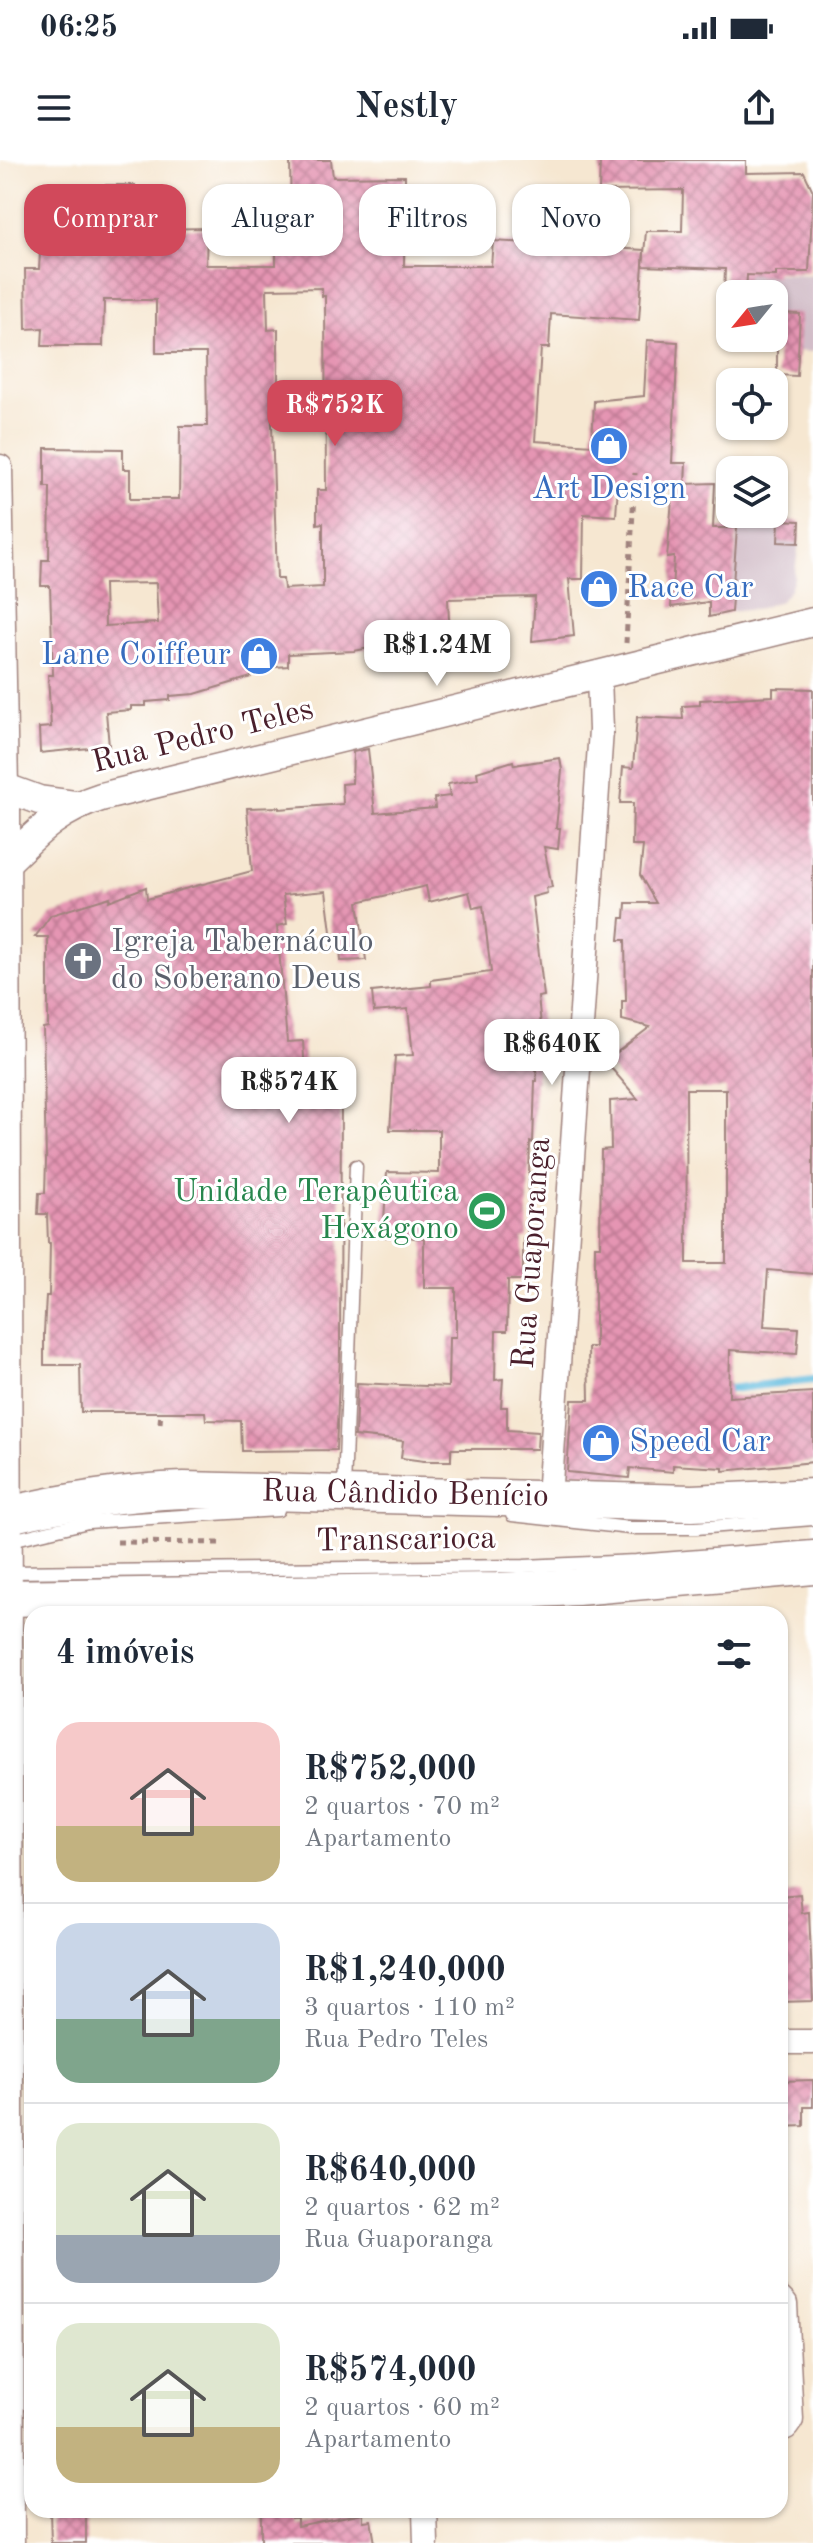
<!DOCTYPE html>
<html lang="pt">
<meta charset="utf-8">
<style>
:root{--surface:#fff;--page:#f6f6f7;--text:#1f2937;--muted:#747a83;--line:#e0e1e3;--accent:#d1495b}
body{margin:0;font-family:"Old Standard TT",serif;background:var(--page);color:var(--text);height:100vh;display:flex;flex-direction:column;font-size:30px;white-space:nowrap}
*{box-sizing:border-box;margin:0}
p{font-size:26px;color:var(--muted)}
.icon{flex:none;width:44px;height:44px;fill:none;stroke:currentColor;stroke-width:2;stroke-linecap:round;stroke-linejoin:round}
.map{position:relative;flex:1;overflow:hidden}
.side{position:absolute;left:24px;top:1446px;width:764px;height:912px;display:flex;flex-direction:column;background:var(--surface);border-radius:24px;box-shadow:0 2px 6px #0004}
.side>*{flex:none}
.banner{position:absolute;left:24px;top:24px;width:766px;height:72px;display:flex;gap:16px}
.needle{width:52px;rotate:240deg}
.controls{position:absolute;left:716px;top:120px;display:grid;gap:16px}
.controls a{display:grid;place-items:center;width:72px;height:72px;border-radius:16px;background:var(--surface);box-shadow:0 2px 6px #0004;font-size:40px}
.price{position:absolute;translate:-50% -68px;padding:0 18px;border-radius:16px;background:#fff;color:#222;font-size:26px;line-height:52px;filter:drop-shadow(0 2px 4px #0008)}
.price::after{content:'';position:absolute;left:50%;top:48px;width:24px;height:18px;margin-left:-12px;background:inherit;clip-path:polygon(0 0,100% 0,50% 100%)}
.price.active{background:var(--accent);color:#fff}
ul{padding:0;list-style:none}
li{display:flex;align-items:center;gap:24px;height:200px;padding:0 32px}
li+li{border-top:2px solid var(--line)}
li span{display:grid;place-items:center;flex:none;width:224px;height:160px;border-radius:24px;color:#555}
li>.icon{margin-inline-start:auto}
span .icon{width:96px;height:96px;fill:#fffc;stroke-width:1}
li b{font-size:34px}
h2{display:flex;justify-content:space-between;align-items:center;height:96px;padding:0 32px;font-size:34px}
.pill{padding:0 28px;border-radius:24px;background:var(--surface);box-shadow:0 2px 6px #0004;font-size:28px;line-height:72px}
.pill.active{background:var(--accent);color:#fff}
.status{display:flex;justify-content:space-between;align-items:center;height:56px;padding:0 40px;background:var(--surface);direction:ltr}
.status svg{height:22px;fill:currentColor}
header{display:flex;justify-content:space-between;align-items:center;height:104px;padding:0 32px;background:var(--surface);font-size:36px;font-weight:700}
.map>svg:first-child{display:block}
.industrial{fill:#d2bdc8;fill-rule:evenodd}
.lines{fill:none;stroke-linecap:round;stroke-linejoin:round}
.stream{stroke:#60bbde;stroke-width:8}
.building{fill:url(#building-cross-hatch);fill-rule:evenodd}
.service-casing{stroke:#a0837e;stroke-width:15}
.minor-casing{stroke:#a0837e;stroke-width:27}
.tertiary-casing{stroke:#a0837e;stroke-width:31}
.primary-casing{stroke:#a0837e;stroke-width:39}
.path{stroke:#a0837e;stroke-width:5;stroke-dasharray:6 6;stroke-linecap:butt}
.service{stroke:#fff;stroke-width:12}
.minor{stroke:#fff;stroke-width:24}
.tertiary{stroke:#fff;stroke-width:28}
.primary{stroke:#fff;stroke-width:36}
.labels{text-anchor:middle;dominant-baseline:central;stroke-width:6;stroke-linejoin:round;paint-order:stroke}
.shop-label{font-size:32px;fill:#366cbe;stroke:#fff;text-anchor:start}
.street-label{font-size:32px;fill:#4a1f2b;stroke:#fff}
.worship-label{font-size:32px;fill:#5b616d;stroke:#fff;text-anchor:start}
.leisure-label{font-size:32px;fill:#27864d;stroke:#fff;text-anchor:end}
</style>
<div class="status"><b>06:25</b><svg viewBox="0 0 49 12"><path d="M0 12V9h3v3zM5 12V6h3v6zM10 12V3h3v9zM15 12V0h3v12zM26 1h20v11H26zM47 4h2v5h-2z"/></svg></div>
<header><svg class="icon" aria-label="menu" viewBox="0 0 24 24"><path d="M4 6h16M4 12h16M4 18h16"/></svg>Nestly<svg class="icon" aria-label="share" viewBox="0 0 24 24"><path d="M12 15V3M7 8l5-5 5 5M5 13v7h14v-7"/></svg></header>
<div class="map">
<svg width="813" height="2383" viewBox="0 0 813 2383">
<defs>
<pattern id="building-cross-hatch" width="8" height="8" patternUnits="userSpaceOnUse" patternTransform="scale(2)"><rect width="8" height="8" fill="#e595b3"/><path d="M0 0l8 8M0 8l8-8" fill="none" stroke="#bc7992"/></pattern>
</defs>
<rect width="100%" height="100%" fill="#fff"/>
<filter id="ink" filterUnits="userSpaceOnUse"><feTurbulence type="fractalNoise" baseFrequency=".0125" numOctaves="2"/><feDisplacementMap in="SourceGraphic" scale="16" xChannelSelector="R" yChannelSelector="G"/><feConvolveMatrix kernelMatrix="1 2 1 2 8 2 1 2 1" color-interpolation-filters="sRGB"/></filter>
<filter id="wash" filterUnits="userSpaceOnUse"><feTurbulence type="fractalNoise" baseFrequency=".006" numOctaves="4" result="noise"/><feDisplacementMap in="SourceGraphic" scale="32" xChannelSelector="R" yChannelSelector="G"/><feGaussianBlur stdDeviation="1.8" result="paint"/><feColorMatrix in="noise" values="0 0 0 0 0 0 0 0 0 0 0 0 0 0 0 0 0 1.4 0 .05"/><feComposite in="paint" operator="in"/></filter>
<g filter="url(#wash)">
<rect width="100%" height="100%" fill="#f6e7d1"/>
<!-- industrial -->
<g class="industrial">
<path d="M725,111L813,115V192L722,188ZM730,134H774V178H730Z"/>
<path d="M739,355L779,360L778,382L799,383L794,418L789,431L780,441L760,448L731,452Z"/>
</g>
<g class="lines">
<!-- stream -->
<path class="stream" d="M721,1230L813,1219"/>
</g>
<g id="blocks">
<!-- building -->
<g class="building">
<path d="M290,0H331L333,17L405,16L404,106H491L493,81L644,90L639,160L551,154L549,188H541L535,281L592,285L594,241L644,236L647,180L678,182L672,303H686L685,324L715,323L713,368H737L731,452L709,457V442L671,447L674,397L667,398L673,328L618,325L616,356L584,354L583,419H569L574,476L532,481L535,437L448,439L451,505L406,507V481L354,491L288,494V506L250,509L251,517L195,534L170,536V540L146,542V546H131V550L106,552L109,586L40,593L39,568L51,567L48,515H53L50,426H41L42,400H49L50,327H45V288L123,289V309H130V339H179L180,266H207L206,193H156V140H104L103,186H42L43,168L26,169L25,109H39L44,30L79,29V25H135V35H154L153,69L207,68L206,105H276V59H291ZM322,128V136H325L326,330H317V364L323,363V427L284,429L283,419H277L271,235H278V169L268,170L267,129ZM156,423L158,463L105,466L104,424Z"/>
<path d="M600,0H746V13L804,12L813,31L809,112H776V116L747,115L746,134H724L725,109L643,106L646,71H682L683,30L599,31Z"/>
<path d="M777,153L800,154L797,216L777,215Z"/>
<path d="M779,360L800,361L799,383L778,382Z"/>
<path d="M773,528L813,529V1114L768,1110L764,1166L799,1168L797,1194L730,1190L729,1237L813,1232V1302L723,1311V1308L673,1305V1312L630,1308L629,1318L567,1312L572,1240H589L588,1187H595V1086H600L601,990L611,989L610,941L638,939L611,908V897L650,867L622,860V841H626L625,780H619L621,758H625L626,743H656L640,715L643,686H632L633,643H620L623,607L633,608L637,557L683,559L682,546L700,545V540L773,536ZM686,929H726V1103H687Z"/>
<path d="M368,589L375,653L435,648L434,638L450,636L448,624L478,619L477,612L513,601L514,605L560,598L562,610L556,668H560L558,689L544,687L552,727L546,728L547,733L532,737L544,836L538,837L542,874L533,875L537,921H535L533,983L530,982L527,1079H523V1120H508L507,1171H496L495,1220L503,1219L501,1247H507V1270L538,1272L537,1289H451V1301H424L401,1298L403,1281L355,1276L357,1223L448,1227L449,1177H456V1128H424V1078L383,1077L387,1012L439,1013V970H390L395,896L413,895L408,849L374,852L372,832L431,826V820L491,812L483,746L473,748L469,732L429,742L426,726L358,742L366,800L341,801L340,787L333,788L326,731L283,735L287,764L277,766L287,882L303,881L306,931H341L340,1196L336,1290L242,1291L241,1261L206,1260L205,1252H81L80,1205H44V1173L46,1136H49L50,1083H48L47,1054H38L39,1033H45L46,1000L43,868L48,867V777H35L51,755L110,737L109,741L146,727L147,739L252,711L247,648L279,647V649L343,644L342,624L352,623L353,592Z"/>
<path d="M800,1734L802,1753L809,1752L813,1841L780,1842V1736Z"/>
<path d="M813,1920V1947H804V1966L780,1967V1921Z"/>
<path d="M50,2350H86V2383H51Z"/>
<path d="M261,2350H291V2358H297V2366L363,2353V2361L371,2360L375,2383H261Z"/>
</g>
</g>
</g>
<g filter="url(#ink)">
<use href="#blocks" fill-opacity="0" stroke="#a0837e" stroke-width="2"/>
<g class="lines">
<defs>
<g id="service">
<path d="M344,1330L356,1006"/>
<path d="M512,1355L630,1368H696L813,1359"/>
<path d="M7,1381L88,1362L278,1350"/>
<path d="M7,1412L524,1406L636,1401L813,1387"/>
</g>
<g id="minor">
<path d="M0,307L6,628"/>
<path d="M549,1338L601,570L599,516"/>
<path d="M780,1882H813"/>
<path d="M780,2139L785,2144L791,2260L786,2267L780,2269"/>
<path d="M425,2350L426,2383"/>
</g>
<g id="tertiary">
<path d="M7,702C39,671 57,651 101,637L813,462"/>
<path d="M10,2383L6,628L39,640L76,645"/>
</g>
<g id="primary">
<path d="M0,1357C62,1342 121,1332 184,1330L692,1343L813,1337"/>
<path d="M0,1438L498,1431L577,1427L813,1406"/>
</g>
</defs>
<!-- service casing -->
<use href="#service" class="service-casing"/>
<!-- minor casing -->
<use href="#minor" class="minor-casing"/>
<!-- tertiary casing -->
<use href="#tertiary" class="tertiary-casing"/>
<!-- primary casing -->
<use href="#primary" class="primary-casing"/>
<!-- path -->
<g class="path">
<path d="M626,483L635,313"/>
<path d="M160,1263L161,1252"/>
<path d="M117,1382L222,1383"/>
<path d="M780,2013H783"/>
</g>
<!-- service -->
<use href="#service" class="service"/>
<!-- minor -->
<use href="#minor" class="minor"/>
<!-- tertiary -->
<use href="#tertiary" class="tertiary"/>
<!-- primary -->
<use href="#primary" class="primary"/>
</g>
</g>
<!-- icons -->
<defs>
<symbol id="shop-disc" viewBox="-11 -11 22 22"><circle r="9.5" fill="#3f7fe0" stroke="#fff"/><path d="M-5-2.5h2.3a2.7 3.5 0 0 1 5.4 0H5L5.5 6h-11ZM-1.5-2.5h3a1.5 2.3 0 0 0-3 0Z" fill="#fff"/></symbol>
<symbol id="church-disc" viewBox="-11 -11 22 22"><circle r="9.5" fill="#6b7280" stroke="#fff"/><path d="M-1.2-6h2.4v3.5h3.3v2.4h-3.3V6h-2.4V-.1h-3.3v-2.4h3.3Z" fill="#fff"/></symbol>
<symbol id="stadium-disc" viewBox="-11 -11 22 22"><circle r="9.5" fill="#2e9e5b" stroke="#fff"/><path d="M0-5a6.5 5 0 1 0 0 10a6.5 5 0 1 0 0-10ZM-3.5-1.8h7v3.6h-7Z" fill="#fff"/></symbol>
</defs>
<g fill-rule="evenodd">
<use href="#shop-disc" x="587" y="264" width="44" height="44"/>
<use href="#shop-disc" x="577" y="407" width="44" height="44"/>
<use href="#shop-disc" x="237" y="474" width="44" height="44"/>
<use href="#church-disc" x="61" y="779" width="44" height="44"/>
<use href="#stadium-disc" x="465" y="1029" width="44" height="44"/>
<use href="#shop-disc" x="579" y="1261" width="44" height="44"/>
</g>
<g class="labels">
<!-- shop labels -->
<g class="shop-label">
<text x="609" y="330" text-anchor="middle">Art Design</text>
<text x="627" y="429">Race Car</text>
<text x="231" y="496" text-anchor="end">Lane Coiffeur</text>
<text x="629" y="1283">Speed Car</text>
</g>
<!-- street labels -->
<g class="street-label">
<text transform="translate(203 577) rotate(-14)">Rua Pedro Teles</text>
<text transform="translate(533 1093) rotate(-86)">Rua Guaporanga</text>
<text transform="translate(405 1335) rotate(1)">Rua Cândido Benício</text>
<text transform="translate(406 1381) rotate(-1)">Transcarioca</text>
</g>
<!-- worship labels -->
<g class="worship-label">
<text x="111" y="783">Igreja Tabernáculo<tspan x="111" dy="37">do Soberano Deus</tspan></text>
</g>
<!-- leisure labels -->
<g class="leisure-label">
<text x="459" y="1033">Unidade Terapêutica<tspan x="459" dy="37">Hexágono</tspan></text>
</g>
</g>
</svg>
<div class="controls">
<a><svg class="needle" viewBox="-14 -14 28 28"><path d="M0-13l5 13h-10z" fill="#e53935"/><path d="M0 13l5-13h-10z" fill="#747a83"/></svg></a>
<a><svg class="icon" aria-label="locate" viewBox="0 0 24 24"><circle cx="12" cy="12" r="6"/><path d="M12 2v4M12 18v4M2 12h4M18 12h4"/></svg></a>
<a><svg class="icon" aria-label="layers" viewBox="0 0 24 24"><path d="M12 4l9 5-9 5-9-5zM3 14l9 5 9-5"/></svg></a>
</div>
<b class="price active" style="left:335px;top:288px">R$752K</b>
<b class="price" style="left:437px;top:528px">R$1.24M</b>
<b class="price" style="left:552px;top:927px">R$640K</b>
<b class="price" style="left:289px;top:965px">R$574K</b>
<div class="banner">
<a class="pill active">Comprar</a>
<a class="pill">Alugar</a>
<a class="pill">Filtros</a>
<a class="pill">Novo</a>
</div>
<section class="side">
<h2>4 imóveis<svg class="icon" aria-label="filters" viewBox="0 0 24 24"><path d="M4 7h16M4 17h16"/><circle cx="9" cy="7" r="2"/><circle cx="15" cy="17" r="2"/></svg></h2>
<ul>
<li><span style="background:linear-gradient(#f6c9c9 65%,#c2b280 0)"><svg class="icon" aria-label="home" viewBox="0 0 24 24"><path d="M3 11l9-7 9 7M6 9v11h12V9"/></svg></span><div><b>R$752,000</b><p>2 quartos · 70 m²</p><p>Apartamento</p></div></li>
<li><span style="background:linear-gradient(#c9d6e8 60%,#7fa58c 0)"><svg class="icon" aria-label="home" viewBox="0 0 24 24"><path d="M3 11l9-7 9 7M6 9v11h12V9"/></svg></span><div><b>R$1,240,000</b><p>3 quartos · 110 m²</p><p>Rua Pedro Teles</p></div></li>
<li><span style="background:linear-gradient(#dfe7d0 70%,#9aa5b1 0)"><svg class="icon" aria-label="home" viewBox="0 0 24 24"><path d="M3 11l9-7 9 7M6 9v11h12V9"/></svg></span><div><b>R$640,000</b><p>2 quartos · 62 m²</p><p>Rua Guaporanga</p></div></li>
<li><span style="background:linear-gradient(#dfe7d0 65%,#c2b280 0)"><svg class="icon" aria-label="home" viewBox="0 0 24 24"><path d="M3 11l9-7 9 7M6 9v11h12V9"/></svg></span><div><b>R$574,000</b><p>2 quartos · 60 m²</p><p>Apartamento</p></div></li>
</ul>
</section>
</div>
